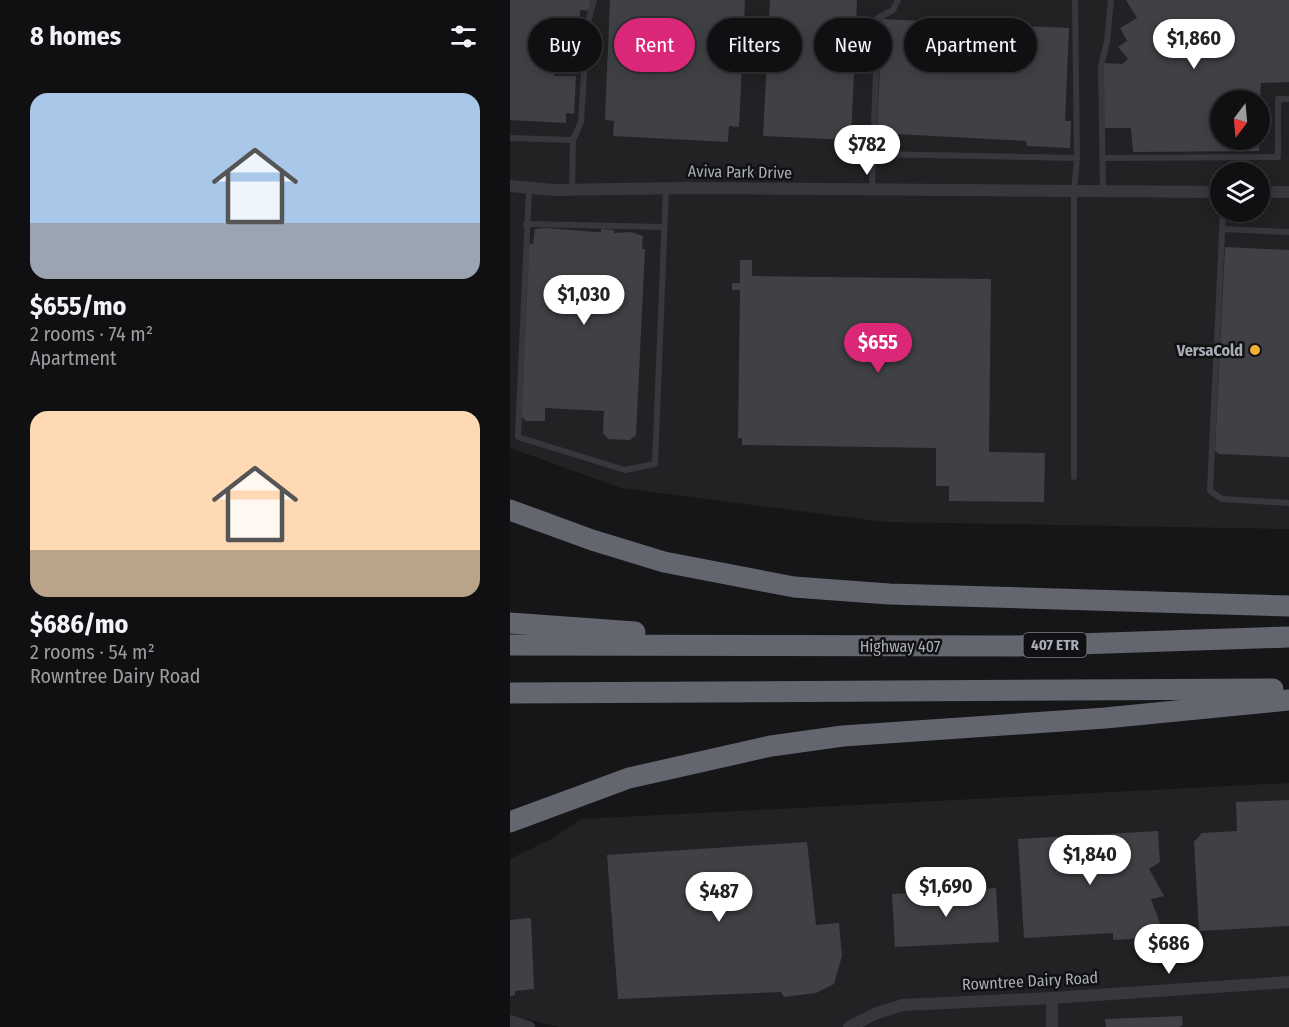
<!DOCTYPE html>
<meta charset="utf-8">
<style>
:root{--surface:#101012;--page:#1e1e20;--text:#f1f3f6;--muted:#9c9d9f;--line:#303032;--accent:#db2777}
body{margin:0;font-family:"Fira Sans Condensed",sans-serif;background:var(--page);color:var(--text);height:100vh;display:flex;flex-direction:column;font-size:22px;white-space:nowrap}
*{box-sizing:border-box;margin:0}
p{font-size:20px;color:var(--muted)}
.icon{flex:none;width:33px;height:33px;fill:none;stroke:currentColor;stroke-width:2;stroke-linecap:round;stroke-linejoin:round}
.map{position:relative;flex:1;overflow:hidden}
.side{display:flex;flex-direction:column;background:var(--surface);width:510px}
.side>*{flex:none}
.guide{position:absolute;left:18px;top:18px;width:570px;height:54px;display:flex;gap:12px}
.needle{width:39px;rotate:196deg}
.tools{position:absolute;left:700px;top:90px;display:grid;gap:12px}
.tools a{display:grid;place-items:center;width:60px;height:60px;border-radius:50%;background:var(--surface);box-shadow:0 3px 15px #0003,0 0 0 2px var(--line);font-size:30px}
.price{position:absolute;translate:-50% -51px;padding:0 14px;border-radius:21px;background:#fff;color:#222;font-size:20px;line-height:39px;filter:drop-shadow(0 2px 3px #0008)}
.price::after{content:'';position:absolute;left:50%;top:36px;width:18px;height:14px;margin-left:-9px;background:inherit;clip-path:polygon(0 0,100% 0,50% 100%)}
.price.current{background:var(--accent);color:#fff}
ul{padding:0;list-style:none}
li{display:grid;align-content:center;gap:12px;height:318px;padding:0 30px}
li span{display:grid;place-items:center;height:186px;border-radius:18px;color:#555}
li>.icon{margin-inline-start:auto}
span .icon{width:108px;height:108px;fill:#fffc;stroke-width:1}
li b{font-size:26px}
h2{display:flex;justify-content:space-between;align-items:center;height:72px;padding:0 30px;font-size:26px}
.chip{padding:0 21px;border-radius:27px;background:var(--surface);box-shadow:0 3px 15px #0003,0 0 0 2px var(--line);font-size:21px;line-height:54px}
.chip.current{background:var(--accent);color:#fff}
main{display:flex;flex:1;min-height:0}
.map>svg:first-child{display:block}
.built{fill:#222225;fill-rule:evenodd}
.building{fill:#404145}
.lines{fill:none;stroke-linecap:round;stroke-linejoin:round}
.lane{stroke:#37383d;stroke-width:6}
.street{stroke:#37383d;stroke-width:12}
.highway{stroke:#63666e;stroke-width:21}
.poi-dot{fill:#f2b134;stroke:#111113;stroke-width:2}
.labels{text-anchor:middle;dominant-baseline:central;stroke-width:5;stroke-linejoin:round;paint-order:stroke}
.shield{fill:#111113;stroke:#7b7e86;stroke-width:1.5}
.shield-label{font-size:15px;font-weight:bold;fill:#a8adb8}
.street-label{font-size:16px;fill:#a8adb8;stroke:#111113}
.poi-label{font-size:16px;font-weight:bold;fill:#a8adb8;stroke:#111113;text-anchor:end}
</style>
<main>
<section class="side">
<h2>8 homes<svg class="icon" aria-label="filters" viewBox="0 0 24 24"><path d="M4 7h16M4 17h16"/><circle cx="9" cy="7" r="2"/><circle cx="15" cy="17" r="2"/></svg></h2>
<ul>
<li><span style="background:linear-gradient(#a9c7e8 70%,#9aa5b1 0)"><svg class="icon" aria-label="home" viewBox="0 0 24 24"><path d="M3 11l9-7 9 7M6 9v11h12V9"/></svg></span><div><b>$655/mo</b><p>2 rooms · 74 m²</p><p>Apartment</p></div></li>
<li><span style="background:linear-gradient(#ffd9b3 75%,#b9a48a 0)"><svg class="icon" aria-label="home" viewBox="0 0 24 24"><path d="M3 11l9-7 9 7M6 9v11h12V9"/></svg></span><div><b>$686/mo</b><p>2 rooms · 54 m²</p><p>Rowntree Dairy Road</p></div></li>
</ul>
</section>
<div class="map">
<svg width="779" height="1027" viewBox="0 0 779 1027">
<rect width="100%" height="100%" fill="#161618"/>
<!-- built -->
<g class="built">
<path d="M0,0H779V529L375,522L111,488L0,448ZM711,100H750V140H711ZM711,172H750V212H711Z"/>
<path d="M779,783V1027H49L0,1015V859L43,838L71,819Z"/>
</g>
<!-- building -->
<g class="building">
<path d="M0,0H80V11L70,10V17L47,16L44,76H66L64,114L56,113V123L0,120Z"/>
<path d="M100,0H235L229,127L219,126L218,142L103,136L104,121L95,120Z"/>
<path d="M260,0H347L341,140L253,136Z"/>
<path d="M616,0H779V82L751,83L750,100H711V140H749V151L623,152L621,128H593V63L612,64L618,59L608,47L617,41L610,28L627,18Z"/>
<path d="M372,19L559,28L555,121H561L560,148L517,146L516,141L367,133Z"/>
<path d="M35,228L86,232H91V229L104,230V233L121,232L133,236L132,249H135L126,435L120,440L98,439L93,433L94,411L35,408V421H16L11,416L19,244H23L25,229Z"/>
<path d="M715,247L779,250V457L709,454L705,450Z"/>
<path d="M230,260H242V276L481,279L479,452L535,453L534,502L439,501V486H426V448L232,445V438H228L230,290H222V283H230Z"/>
<path d="M779,800V926L689,931L684,842L692,833L727,831L726,802Z"/>
<path d="M648,831L650,862L639,869L654,896L641,899L655,937L603,940V933L514,938L508,839Z"/>
<path d="M297,842L306,925L329,923L332,956L324,984L306,993L274,997L271,992L108,999L97,855Z"/>
<path d="M486,888L489,942L385,947L382,894Z"/>
<path d="M21,918L24,989L5,991V995L0,996V920Z"/>
<path d="M672,1016L673,1025L669,1027H596L595,1019Z"/>
</g>
<g class="lines">
<!-- lane -->
<g class="lane">
<path d="M565,0L567,158"/>
<path d="M0,138L63,140"/>
<path d="M363,154L368,18L383,10L388,0"/>
<path d="M592,158L768,157V99H779"/>
<path d="M734,172V158"/>
<path d="M19,189L8,437L115,470L145,464L156,188"/>
<path d="M62,190L63,140L71,122L77,26L84,0"/>
<path d="M362,190L363,154L567,158L564,192V477"/>
<path d="M593,191L591,66L597,42L601,0"/>
<path d="M713,212L700,491L712,499L779,503"/>
<path d="M16,224L154,227"/>
<path d="M712,229L779,232"/>
</g>
<!-- street -->
<g class="street">
<path d="M0,186L44,190L175,188L711,192"/>
<path d="M750,192H779"/>
<path d="M542,998V1027"/>
<path d="M0,1021L19,1027"/>
<path d="M339,1027L367,1013L393,1005L542,998L779,982"/>
</g>
<!-- highway -->
<g class="highway">
<path d="M0,510L82,540L154,562L284,587L379,594L779,606"/>
<path d="M0,623L125,632"/>
<path d="M0,645L507,646L779,637"/>
<path d="M0,693L763,689"/>
<path d="M0,822L119,778L261,746L333,736L595,718L779,700"/>
</g>
</g>
<!-- markers -->
<circle class="poi-dot" cx="745" cy="350" r="6"/>
<g class="labels">
<!-- shield labels -->
<rect class="shield" x="513.5" y="633" width="63" height="24" rx="4.5"/>
<g class="shield-label">
<text x="545" y="645">407 ETR</text>
</g>
<!-- street labels -->
<g class="street-label">
<text transform="translate(230 172) rotate(1)">Aviva Park Drive</text>
<text x="390" y="646">Highway 407</text>
<text transform="translate(520 981) rotate(-3)">Rowntree Dairy Road</text>
</g>
<!-- poi labels -->
<g class="poi-label">
<text x="733" y="350">VersaCold</text>
</g>
</g>
</svg>
<div class="tools">
<a><svg class="needle" viewBox="-14 -14 28 28"><path d="M0-13l5 13h-10z" fill="#e53935"/><path d="M0 13l5-13h-10z" fill="#9c9d9f"/></svg></a>
<a><svg class="icon" aria-label="layers" viewBox="0 0 24 24"><path d="M12 4l9 5-9 5-9-5zM3 14l9 5 9-5"/></svg></a>
</div>
<b class="price" style="left:684px;top:70px">$1,860</b>
<b class="price" style="left:357px;top:176px">$782</b>
<b class="price" style="left:74px;top:326px">$1,030</b>
<b class="price current" style="left:368px;top:374px">$655</b>
<b class="price" style="left:580px;top:886px">$1,840</b>
<b class="price" style="left:436px;top:918px">$1,690</b>
<b class="price" style="left:209px;top:923px">$487</b>
<b class="price" style="left:659px;top:975px">$686</b>
<div class="guide">
<a class="chip">Buy</a>
<a class="chip current">Rent</a>
<a class="chip">Filters</a>
<a class="chip">New</a>
<a class="chip">Apartment</a>
</div>
</div>
</main>
